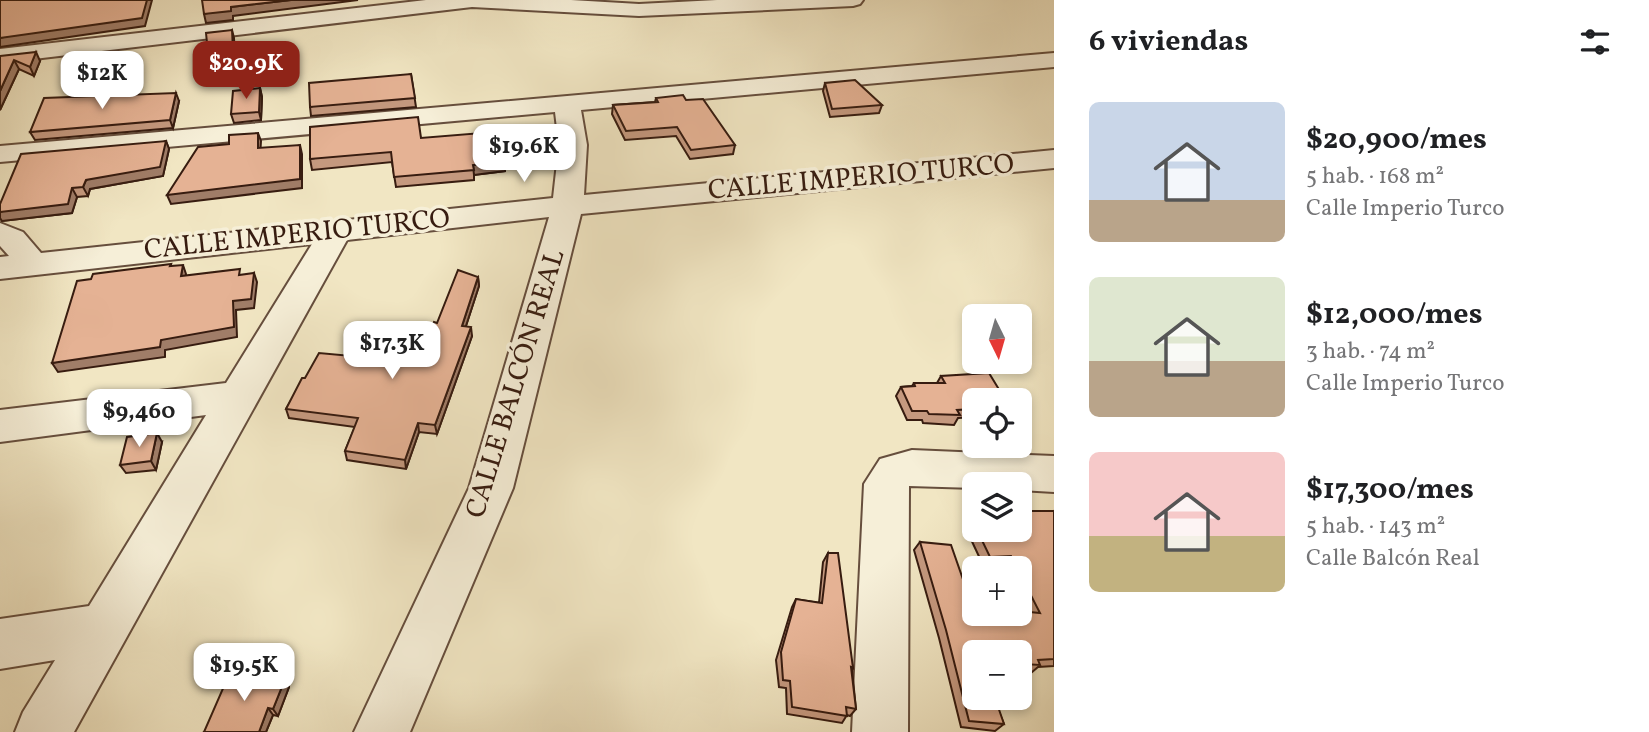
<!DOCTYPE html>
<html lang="es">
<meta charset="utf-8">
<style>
:root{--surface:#fff;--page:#f6f6f6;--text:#202124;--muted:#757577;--accent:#8f2418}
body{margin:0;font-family:Vollkorn,serif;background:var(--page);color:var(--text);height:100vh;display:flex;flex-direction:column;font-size:26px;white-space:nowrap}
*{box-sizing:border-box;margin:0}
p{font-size:23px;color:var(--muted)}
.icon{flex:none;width:38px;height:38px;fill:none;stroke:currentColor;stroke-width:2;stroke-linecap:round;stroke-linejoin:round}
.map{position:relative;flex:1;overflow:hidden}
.details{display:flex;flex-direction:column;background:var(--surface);width:595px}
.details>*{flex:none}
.needle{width:46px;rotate:175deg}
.controls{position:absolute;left:962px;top:304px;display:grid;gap:14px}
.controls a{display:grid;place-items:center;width:70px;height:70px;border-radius:10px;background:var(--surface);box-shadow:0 4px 10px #0003;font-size:35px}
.price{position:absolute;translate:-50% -60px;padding:0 16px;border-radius:14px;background:#fff;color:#222;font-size:23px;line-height:46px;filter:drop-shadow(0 2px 4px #0008)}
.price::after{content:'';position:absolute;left:50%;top:42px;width:21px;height:16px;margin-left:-10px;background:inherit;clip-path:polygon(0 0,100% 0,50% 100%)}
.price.current{background:var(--accent);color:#fff}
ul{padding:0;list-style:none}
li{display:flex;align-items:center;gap:21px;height:175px;padding:0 35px}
li span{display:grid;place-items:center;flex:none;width:196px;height:140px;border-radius:10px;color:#555}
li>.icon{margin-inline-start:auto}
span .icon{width:84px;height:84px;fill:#fffc;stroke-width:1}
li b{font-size:30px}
h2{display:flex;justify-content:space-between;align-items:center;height:84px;padding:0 35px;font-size:30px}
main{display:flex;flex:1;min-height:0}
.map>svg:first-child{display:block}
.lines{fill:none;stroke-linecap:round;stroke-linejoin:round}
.minor-casing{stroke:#664e3d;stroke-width:4}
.minor{fill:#f6efd8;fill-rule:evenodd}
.wall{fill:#c5997f;stroke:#371c10;stroke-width:2}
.shaded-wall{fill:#a07d68;stroke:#371c10;stroke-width:2}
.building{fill:#e5b294;stroke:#371c10;stroke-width:2}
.labels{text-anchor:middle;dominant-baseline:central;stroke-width:7;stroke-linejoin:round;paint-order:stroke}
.street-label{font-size:28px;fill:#371c10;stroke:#f6efd8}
</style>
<main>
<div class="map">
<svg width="1054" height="732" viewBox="0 0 1054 732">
<rect width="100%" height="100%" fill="#f1e6c3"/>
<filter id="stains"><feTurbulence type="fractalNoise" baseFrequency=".00286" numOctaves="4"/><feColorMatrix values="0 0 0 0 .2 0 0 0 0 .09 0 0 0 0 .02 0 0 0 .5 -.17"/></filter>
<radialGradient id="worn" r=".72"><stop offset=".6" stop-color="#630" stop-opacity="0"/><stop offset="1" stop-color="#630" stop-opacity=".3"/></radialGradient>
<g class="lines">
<defs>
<g id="minor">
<path d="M426,0H571L639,4L717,0H863L860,4L853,6L639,16L472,7L0,63V49Z"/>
<path d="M1054,53V67L581,110L587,145L584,195L1054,150V168L581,214L513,488L410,732H354L469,488L549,217L347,240L74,732H15L23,712L55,660L0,669V619L89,606L206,415L0,442V410L226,383L312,244L0,279V257L9,256L0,246V223L23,232L41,253L553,198L559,145L555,112L0,162V146Z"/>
<path d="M912,450L1054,456V492L1020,490V485H975V488L909,486L908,732H852L864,484L880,459Z"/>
</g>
</defs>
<!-- minor casing -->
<use href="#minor" class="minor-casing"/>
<!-- minor -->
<use href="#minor" class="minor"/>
</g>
<!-- wall -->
<g class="wall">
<path d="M0,56L40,61L34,76L19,69L0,110Z"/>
<path d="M411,74L416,107L311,116L310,107Z"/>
<path d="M825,83L882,105L879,113L830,117L823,91Z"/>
<path d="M260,88L262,97L261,120L234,123L231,114Z"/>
<path d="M656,98L686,100L735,145L733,154L690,159L676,136L625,140L612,114L613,105L655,102Z"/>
<path d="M179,101L173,128L35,140L30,132Z"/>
<path d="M421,138L505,161V171L474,175V180L396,187L392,162L312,170L310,159Z"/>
<path d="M166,141L169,149L163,176L90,189L88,196L77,197L72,213L2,221L0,218V204Z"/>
<path d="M478,277L479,286L466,326L472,336L437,434L419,432L406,469L347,460L345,451L355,427L289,418L286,409L305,378L384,359L429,336L437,323Z"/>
<path d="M941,376L975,401V417L958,418L954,425L923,423L922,420H907L896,396L901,387L912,386L914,383H937Z"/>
<path d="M162,442L156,470L126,473L120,465Z"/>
<path d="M1054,511V666L1038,667L1031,673L1024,672L1020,675V653H975L1004,724L995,731L961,727L939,638L914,550L920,542L973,608L1028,612L1020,598V569H1006L1003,565H983L968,533L974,524L975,530H1020Z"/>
<path d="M828,553L853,668L852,670L856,709L850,716L847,715L842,723L787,714L786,688L779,687L776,660L792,607L796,599L819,603L823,562Z"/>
<path d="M285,679L289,687L278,716L273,715L266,732H204Z"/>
</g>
<!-- shaded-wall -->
<g class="shaded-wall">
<path d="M147,0H152L145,26L0,47V38Z"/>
<path d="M291,0H358L233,16V20L206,23L204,14L231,7Z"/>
<path d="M232,30L234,38L235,58L210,61L208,53Z"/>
<path d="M36,52L40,61L34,76L30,67Z"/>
<path d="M14,60L19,69L0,110V91Z"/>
<path d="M260,88L262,97L261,120L259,112Z"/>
<path d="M176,93L179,101L173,128L170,120Z"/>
<path d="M258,133L261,141L260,157L258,148Z"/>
<path d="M166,141L169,149L163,176L90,189L88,196L83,187L86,180Z"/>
<path d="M300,145L302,154V188L171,204L167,195Z"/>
<path d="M505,161V171L474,175L473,165Z"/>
<path d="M72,188L77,197L72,213L2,221L0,218V212Z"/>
<path d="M183,265L186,274L184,285L181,276Z"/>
<path d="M254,273L257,282L254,308L236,310L237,337L165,350V357L58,372L52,363L161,340L233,301Z"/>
<path d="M478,277L479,286L463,335L462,326Z"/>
<path d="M471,327L472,336L437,434L435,425Z"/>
<path d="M418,423L419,432L406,469L405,460Z"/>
<path d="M157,433L162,442L156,470L151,461Z"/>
<path d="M285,679L289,687L278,716L273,709Z"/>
<path d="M268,708L273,715L266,732H259Z"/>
</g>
<!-- building -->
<g class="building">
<path d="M0,0H147L142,18L0,38Z"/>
<path d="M202,0H291L231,7V11L204,14Z"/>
<path d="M232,30L233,50L208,53L206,33Z"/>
<path d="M36,52L30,67L14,60L0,91V56Z"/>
<path d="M411,74L415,98L310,107L309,83Z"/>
<path d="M855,80L882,105L832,109L825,83Z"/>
<path d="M260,88L259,112L231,114L233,91Z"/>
<path d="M176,93L170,120L30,132L44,98Z"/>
<path d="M683,95L686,100L703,99L735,145L691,150L677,127L626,131L613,105L658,102L656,98Z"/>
<path d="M418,117L421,138L494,132L505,161L473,165L474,170L394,177L391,152L310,159V127Z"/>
<path d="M258,133V148L300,145V179L167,195L198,147L229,144V135Z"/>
<path d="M166,141L160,167L86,180L83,187L72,188L68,204L0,212V204L21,154Z"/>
<path d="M171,264L170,266L183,265L181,276L240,269L239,275L254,273L251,299L233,301L234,327L161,340L160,347L52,363L77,281L91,279L93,274Z"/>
<path d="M458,270L478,277L462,326L471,327L435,425L418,423L405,460L345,451L358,418L286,409L302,378H305L319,353L384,359L396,331L429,336L434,322L437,323Z"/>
<path d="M989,373L1006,401H975V409L957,410L960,415L929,414L927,411H912L901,387L915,386L914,383H945L941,376Z"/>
<path d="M157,433L151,461L120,465L127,437Z"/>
<path d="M1020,511H1054V659L1038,660L1040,665L1024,664L1027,670L1020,669V653H975V698H995L1004,724L969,721L946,630L920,542L951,545L973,608H975V614H1020V611L1040,613L1020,574V569H1017L1011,556L990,557L977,530H1020Z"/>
<path d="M828,553H838L853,668L851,667L856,709L846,707L847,716L792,707L790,681L783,680L781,652L796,599L822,603Z"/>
<path d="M231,670L285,679L273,709L268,708L259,732H204Z"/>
</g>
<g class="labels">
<!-- street labels -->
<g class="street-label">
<text transform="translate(861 178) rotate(-5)">CALLE IMPERIO TURCO</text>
<text transform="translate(297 235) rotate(-6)">CALLE IMPERIO TURCO</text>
<text transform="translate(516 384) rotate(-73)">CALLE BALCÓN REAL</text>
</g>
</g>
<rect width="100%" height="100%" filter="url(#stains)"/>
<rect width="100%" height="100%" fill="url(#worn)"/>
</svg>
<div class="controls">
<a><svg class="needle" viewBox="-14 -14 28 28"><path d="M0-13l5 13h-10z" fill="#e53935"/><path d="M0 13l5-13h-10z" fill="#757577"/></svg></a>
<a><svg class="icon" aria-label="locate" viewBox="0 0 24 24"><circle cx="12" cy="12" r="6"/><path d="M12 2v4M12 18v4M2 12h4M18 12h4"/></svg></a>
<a><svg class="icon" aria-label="layers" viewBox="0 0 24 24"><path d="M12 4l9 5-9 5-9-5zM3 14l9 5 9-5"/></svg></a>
<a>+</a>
<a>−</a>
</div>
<b class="price current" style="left:246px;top:101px">$20.9K</b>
<b class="price" style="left:102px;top:111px">$12K</b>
<b class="price" style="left:524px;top:184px">$19.6K</b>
<b class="price" style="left:392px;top:381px">$17.3K</b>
<b class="price" style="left:139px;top:449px">$9,460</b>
<b class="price" style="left:244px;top:703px">$19.5K</b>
</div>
<section class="details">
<h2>6 viviendas<svg class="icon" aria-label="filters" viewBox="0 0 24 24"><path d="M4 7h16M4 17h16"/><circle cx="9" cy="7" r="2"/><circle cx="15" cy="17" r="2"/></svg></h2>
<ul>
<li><span style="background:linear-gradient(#c9d6e8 70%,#b9a48a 0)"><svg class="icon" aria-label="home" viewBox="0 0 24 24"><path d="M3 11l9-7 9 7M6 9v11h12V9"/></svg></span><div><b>$20,900/mes</b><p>5 hab. · 168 m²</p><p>Calle Imperio Turco</p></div></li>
<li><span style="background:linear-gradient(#dfe7d0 60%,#b9a48a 0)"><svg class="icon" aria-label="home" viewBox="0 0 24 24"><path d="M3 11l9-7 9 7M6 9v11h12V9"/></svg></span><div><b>$12,000/mes</b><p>3 hab. · 74 m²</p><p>Calle Imperio Turco</p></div></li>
<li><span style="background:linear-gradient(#f6c9c9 60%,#c2b280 0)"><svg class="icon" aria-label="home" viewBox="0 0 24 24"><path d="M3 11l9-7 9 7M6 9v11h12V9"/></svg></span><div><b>$17,300/mes</b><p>5 hab. · 143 m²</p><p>Calle Balcón Real</p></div></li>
</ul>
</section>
</main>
